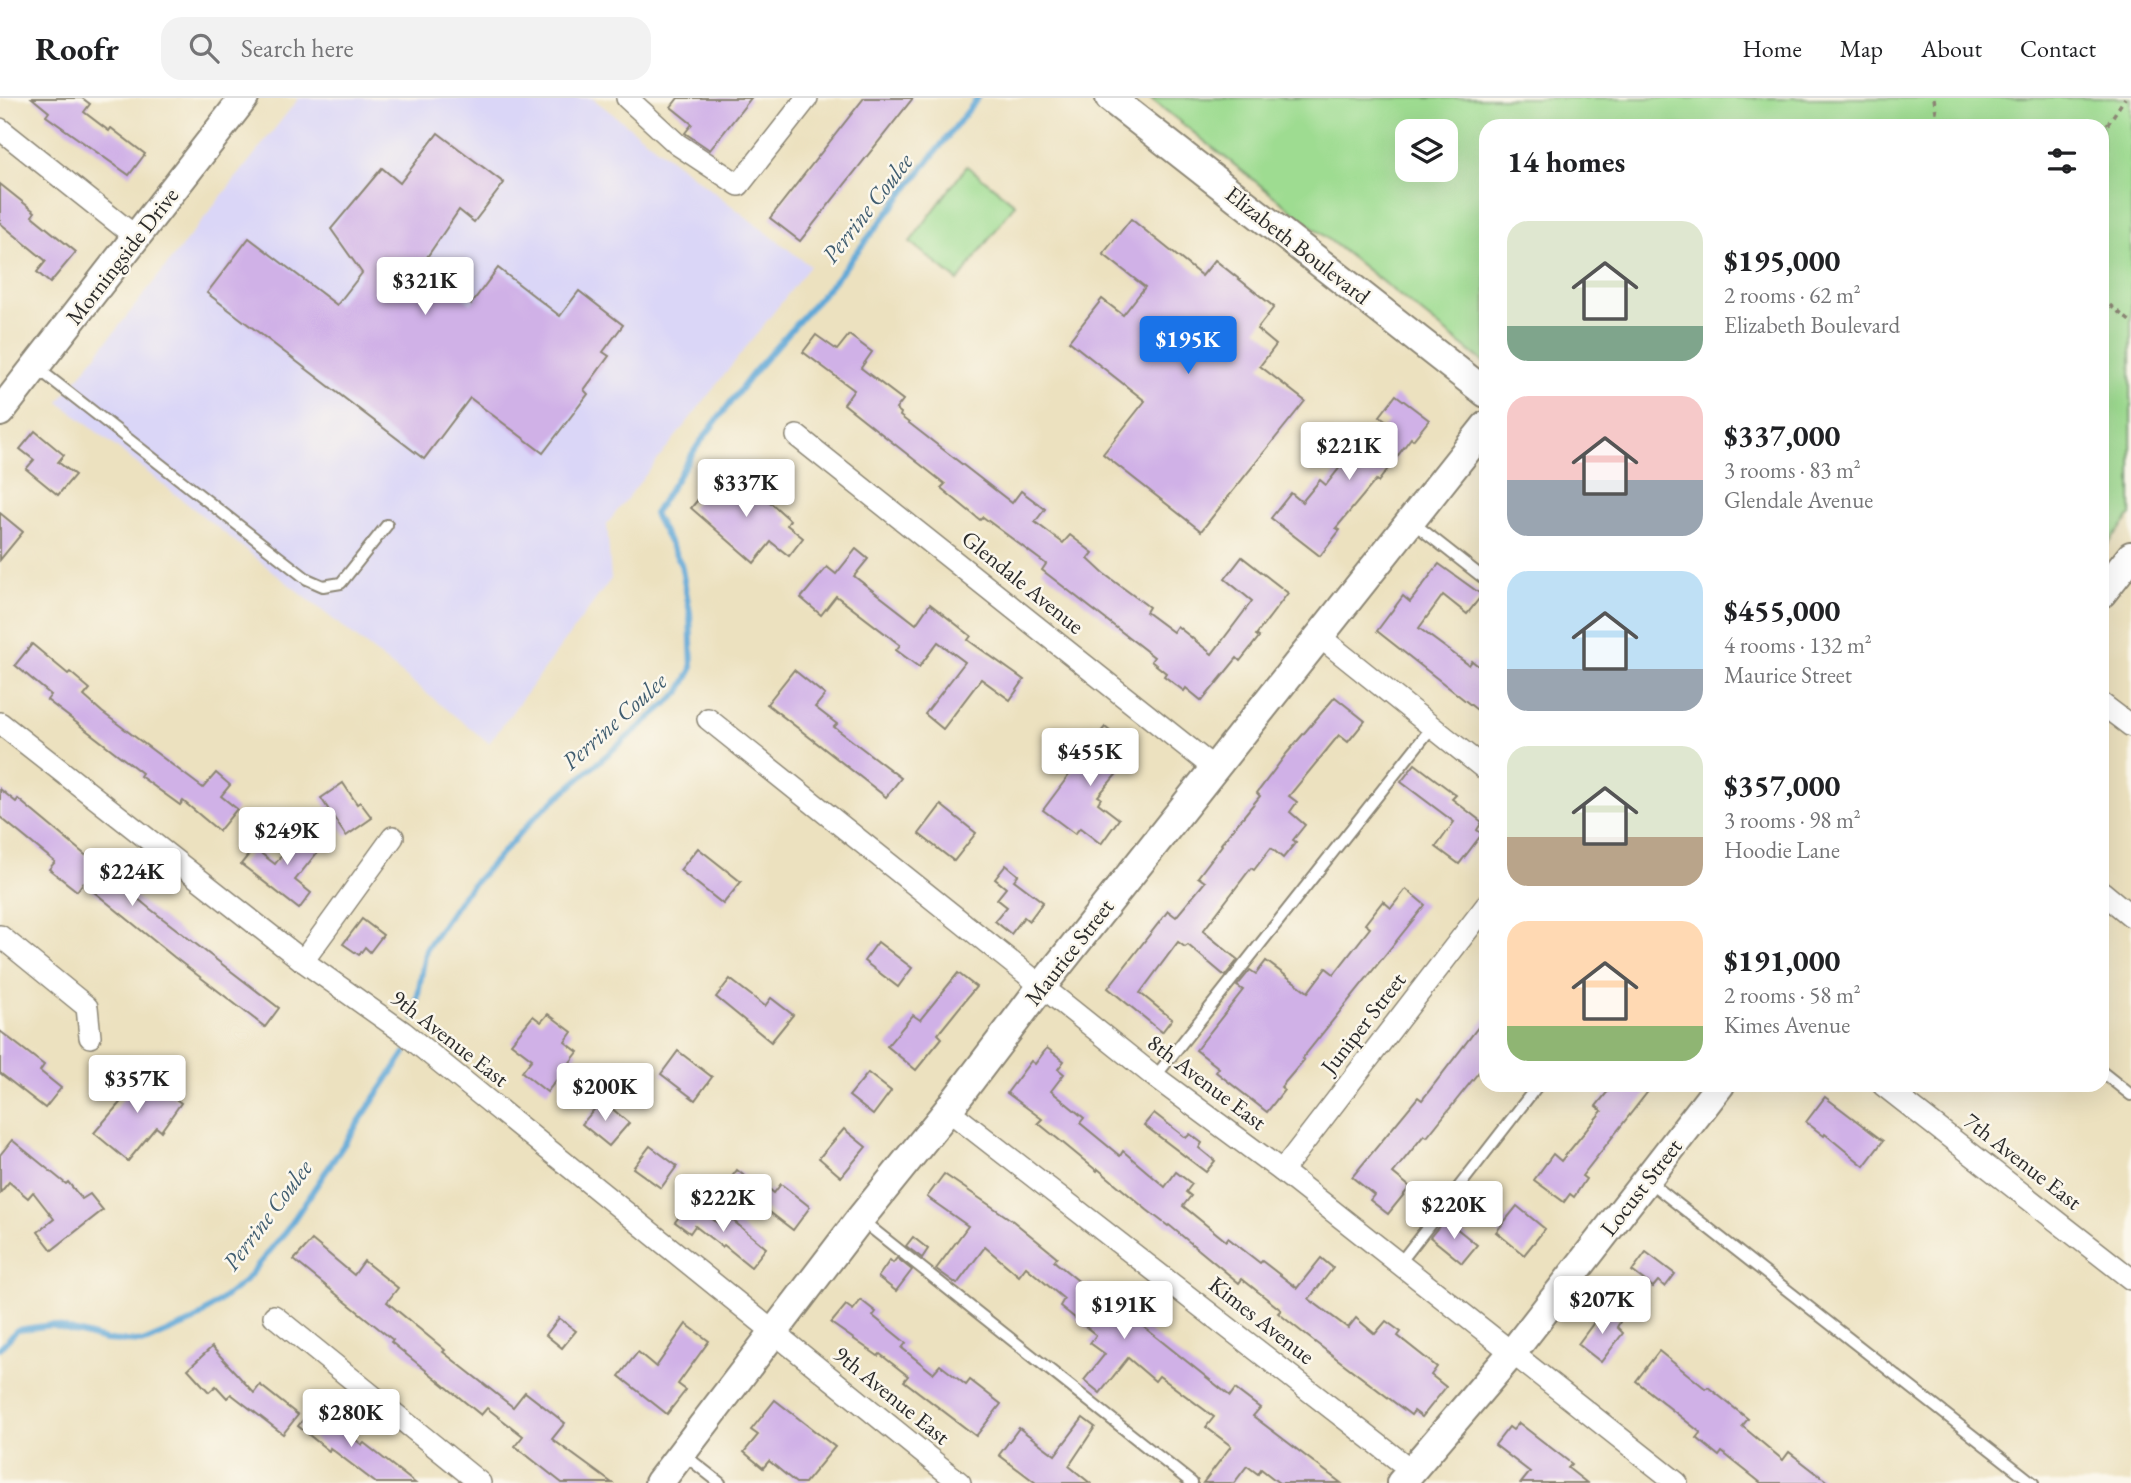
<!DOCTYPE html>
<meta charset="utf-8">
<style>
:root{--surface:#fff;--page:#f2f2f2;--text:#202124;--muted:#757577;--line:#e0e0e0;--accent:#1a73e8}
body{margin:0;font-family:"EB Garamond",serif;background:var(--page);color:var(--text);height:100vh;display:flex;flex-direction:column;font-size:26px;white-space:nowrap}
*{box-sizing:border-box;margin:0}
p{font-size:23px;color:var(--muted)}
.icon{flex:none;width:38px;height:38px;fill:none;stroke:currentColor;stroke-width:2;stroke-linecap:round;stroke-linejoin:round}
.map{position:relative;flex:1;overflow:hidden}
.panel{position:absolute;left:1479px;top:21px;width:630px;height:973px;display:flex;flex-direction:column;background:var(--surface);border-radius:21px;box-shadow:0 7px 28px #0002}
.panel>*{flex:none}
.tools{position:absolute;left:1395px;top:21px;display:grid;gap:14px}
.tools a{display:grid;place-items:center;width:63px;height:63px;border-radius:14px;background:var(--surface);box-shadow:0 7px 28px #0002;font-size:35px}
.price{position:absolute;translate:-50% -60px;padding:0 16px;border-radius:7px;background:#fff;color:#222;font-size:23px;line-height:46px;filter:drop-shadow(0 2px 4px #0008)}
.price::after{content:'';position:absolute;left:50%;top:42px;width:21px;height:16px;margin-left:-10px;background:inherit;clip-path:polygon(0 0,100% 0,50% 100%)}
.price.selected{background:var(--accent);color:#fff}
ul{padding:0;list-style:none}
li{display:flex;align-items:center;gap:21px;height:175px;padding:0 28px}
li span{display:grid;place-items:center;flex:none;width:196px;height:140px;border-radius:21px;color:#555}
li>.icon{margin-inline-start:auto}
span .icon{width:84px;height:84px;fill:#fffc;stroke-width:1}
li b{font-size:30px}
h2{display:flex;justify-content:space-between;align-items:center;height:84px;padding:0 28px;font-size:30px}
header{display:flex;align-items:center;gap:42px;box-sizing:border-box;height:98px;padding:0 35px;background:var(--surface);border-bottom:2px solid var(--line)}
header strong{font-size:33px}
nav{display:flex;gap:38px;margin-inline-start:auto;font-size:24px}
.search{width:490px;height:63px;background:var(--page);display:flex;align-items:center;gap:18px;box-sizing:border-box;padding:0 24px;border-radius:21px;color:var(--muted);font-size:26px}
.map>svg:first-child{display:block}
.built{fill:#dad6f7}
.green{fill:#9edc91;stroke:#64845e;stroke-width:2;fill-rule:evenodd}
.lines{fill:none;stroke-linecap:round;stroke-linejoin:round}
.stream{stroke:#60a8d7;stroke-width:6}
.building{fill:#d0b1e7}
.lane-casing{stroke:#8c8675;stroke-width:14}
.street-casing{stroke:#8c8675;stroke-width:24}
.secondary-casing{stroke:#8c8675;stroke-width:32}
.path{stroke:#8c8675;stroke-width:3.5;stroke-dasharray:5 5;stroke-linecap:butt}
.lane{stroke:#fff;stroke-width:10}
.street{stroke:#fff;stroke-width:21}
.secondary{stroke:#fff;stroke-width:28}
.labels{text-anchor:middle;dominant-baseline:central;stroke-width:5;stroke-linejoin:round;paint-order:stroke}
.street-label{font-size:23px;fill:#2b2b2b;stroke:#fbf7ec}
.water-label{font-size:24px;font-style:italic;fill:#405d70;stroke:#fbf7ec}
</style>
<header>
<strong>Roofr</strong>
<div class="search"><svg class="icon" aria-label="search" viewBox="0 0 24 24"><circle cx="10" cy="10" r="6"/><path d="M15 15l6 6"/></svg>Search here</div>
<nav><a>Home</a><a>Map</a><a>About</a><a>Contact</a></nav>
</header>
<div class="map">
<svg width="2131" height="1385" viewBox="0 0 2131 1385">
<rect width="100%" height="100%" fill="#fbf7ec"/>
<filter id="ink" filterUnits="userSpaceOnUse"><feTurbulence type="fractalNoise" baseFrequency=".0143" numOctaves="2"/><feDisplacementMap in="SourceGraphic" scale="14" xChannelSelector="R" yChannelSelector="G"/><feConvolveMatrix kernelMatrix="1 2 1 2 8 2 1 2 1" color-interpolation-filters="sRGB"/></filter>
<filter id="wash" filterUnits="userSpaceOnUse"><feTurbulence type="fractalNoise" baseFrequency=".00686" numOctaves="4" result="noise"/><feDisplacementMap in="SourceGraphic" scale="28" xChannelSelector="R" yChannelSelector="G"/><feGaussianBlur stdDeviation="1.57" result="paint"/><feColorMatrix in="noise" values="0 0 0 0 0 0 0 0 0 0 0 0 0 0 0 0 0 1.4 0 .05"/><feComposite in="paint" operator="in"/></filter>
<g filter="url(#wash)">
<rect width="100%" height="100%" fill="#ece1bf"/>
<!-- built -->
<path class="built" d="M299,0H592L810,168L607,426L611,481L489,645L59,304Z"/>
<!-- green -->
<g class="green">
<path d="M1150,0H2131V417L2102,454V28H1486V266ZM1407,33H1446V72H1407Z"/>
<path d="M967,68L1015,106L958,183L910,144Z"/>
</g>
<g class="lines">
<!-- stream -->
<g class="stream">
<path d="M414,920L426,851L463,797L538,716L679,595L692,571L690,515L681,466L654,416L698,347L753,275L835,182L978,0"/>
<path d="M0,1250L17,1232L51,1227L105,1242L145,1244L194,1223L245,1183L286,1133L405,955"/>
</g>
</g>
<g id="blocks">
<!-- building -->
<g class="building">
<path d="M32,0H82L90,6L84,14L109,33L111,30L145,56L129,77L46,18L49,14Z"/>
<path d="M678,0H751L710,52L685,35L692,26L671,9Z"/>
<path d="M864,0H913L800,143L770,120Z"/>
<path d="M438,35L504,85L474,124L459,112L421,168L471,206L498,170L560,218L579,193L623,227L603,254L609,258L584,292L588,296L543,355L470,300L424,361L207,195L249,140L337,207L362,175L331,131L382,70L400,85Z"/>
<path d="M0,86L35,114L32,118L76,154L50,185L37,174L46,163L0,125Z"/>
<path d="M1131,121L1202,178L1215,162L1274,209L1257,231L1276,247L1260,268L1305,303L1201,433L1103,356L1145,303L1069,243L1102,201L1123,217L1145,189L1103,156Z"/>
<path d="M816,237L837,252L849,237L872,254L861,270L903,302L896,311L901,315L900,318L1012,405L1021,393L1045,411L1035,424L1063,445L1070,437L1093,455L1088,461L1103,475L1149,509L1146,514L1173,534L1177,528L1212,556L1252,503L1225,481L1242,459L1288,495L1256,537L1259,539L1240,563L1237,560L1202,603L1186,590L1184,593L1164,578L1166,575L1151,563L1154,559L1042,472L1046,466L983,419L980,422L941,390L945,386L844,306L854,292L803,254Z"/>
<path d="M1396,297L1429,322L1413,342L1411,340L1378,384L1376,382L1336,430L1340,432L1320,458L1271,420L1291,395L1302,404L1320,382L1326,387L1341,368L1350,375L1388,324L1380,318Z"/>
<path d="M35,333L64,357L58,364L75,377L58,397L26,371L34,362L20,351Z"/>
<path d="M717,379L733,392L743,380L790,422L787,427L803,440L789,458L771,444L754,465L691,410Z"/>
<path d="M0,415L23,434L0,462Z"/>
<path d="M856,451L868,461L854,478L916,526L930,506L971,538L968,542L1024,582L1010,602L981,581L943,631L925,616L965,564L938,544L919,569L896,552L900,547L836,498L821,517L801,500L827,469L836,476Z"/>
<path d="M1439,466L1482,497L1467,516L1443,497L1419,530L1469,567L1472,563L1486,574V619L1377,533L1403,498L1410,504Z"/>
<path d="M32,546L68,576L70,574L90,591L84,598L102,614L203,690L216,675L230,687L221,698L237,711L219,733L183,703L180,707L140,678L142,675L47,602L51,597L15,567Z"/>
<path d="M794,572L825,597L815,609L837,626L834,629L901,680L886,699L767,606Z"/>
<path d="M1335,599L1365,623L1348,644L1339,637L1289,698L1297,704L1290,714L1305,727L1293,742L1296,744L1283,760L1271,750L1254,772L1251,770L1203,833L1238,862L1225,878L1188,847L1185,849L1178,844L1140,895L1172,921L1162,934L1108,890L1168,813L1176,819L1205,784L1198,779L1222,747L1221,746L1260,698L1257,695L1287,655Z"/>
<path d="M1105,629L1135,654L1098,698L1101,700L1098,705L1119,721L1101,746L1080,730L1075,736L1043,712L1078,665L1077,663Z"/>
<path d="M1415,666L1456,697L1452,701L1482,724L1477,732L1482,736L1459,766L1436,749L1454,724L1401,684Z"/>
<path d="M343,685L357,706L360,704L372,720L346,738L321,700Z"/>
<path d="M0,691L16,704L18,701L149,810L279,910L265,929L174,859L83,785L77,793L49,771L55,764L0,719Z"/>
<path d="M941,707L976,735L954,763L919,736Z"/>
<path d="M302,729L324,746L295,782L311,795L299,811L241,766L254,750L275,766Z"/>
<path d="M698,750L741,784L723,806L680,772Z"/>
<path d="M1006,767L1018,777L1014,782L1043,804L1029,823L1024,819L1011,836L995,823L1007,809L997,801L1006,790L995,781Z"/>
<path d="M1406,791L1425,807L1302,961L1304,962L1281,989L1284,992L1267,1014L1216,974L1219,970L1196,952L1243,892L1237,888L1250,872L1256,876L1266,863L1308,894L1326,870L1334,876L1370,830L1365,826L1383,803L1391,810Z"/>
<path d="M362,821L383,837L370,854L365,849L359,857L343,846Z"/>
<path d="M878,844L912,870L898,889L864,863Z"/>
<path d="M958,875L976,889L938,936L942,940L916,972L887,948L913,917L920,922Z"/>
<path d="M730,881L765,908L771,900L793,917L771,944L716,899Z"/>
<path d="M548,916L572,934L565,944L578,954L547,994L522,974L532,961L511,945L533,918L541,924Z"/>
<path d="M1486,919V965L1427,1039L1424,1037L1393,1075L1410,1089L1388,1116L1370,1102L1374,1097L1352,1079L1418,999L1422,1002Z"/>
<path d="M0,933L44,967L40,973L61,990L45,1010L0,975Z"/>
<path d="M1047,950L1064,963L1058,971L1064,976L1051,993L1084,1020L1080,1025L1120,1058L1123,1053L1165,1089L1176,1074L1192,1086L1186,1094L1191,1098L1183,1108L1226,1143L1228,1140L1260,1165L1262,1163L1297,1190L1321,1160L1333,1170L1309,1201L1348,1230L1356,1220L1375,1236L1386,1223L1401,1234L1398,1238L1437,1269L1431,1277L1446,1289L1422,1319L1414,1313L1411,1317L1307,1238L1278,1215L1281,1212L1242,1181L1239,1185L1169,1127L1168,1128L1147,1112L1098,1071L1097,1073L1063,1045L1038,1025L1042,1021L1007,995L1031,963L1035,966Z"/>
<path d="M678,953L712,979L695,1002L661,976Z"/>
<path d="M134,970L181,1005L161,1033L156,1029L128,1063L94,1035L124,1000L117,994Z"/>
<path d="M868,975L891,993L873,1017L849,998Z"/>
<path d="M1613,987H1653L1582,1078L1586,1081L1574,1099L1570,1096L1564,1104L1534,1082L1553,1056L1561,1063L1602,1013L1596,1008Z"/>
<path d="M1825,999L1883,1043L1864,1068L1825,1036L1824,1038L1806,1024Z"/>
<path d="M602,1002L629,1025L609,1048L582,1026Z"/>
<path d="M1154,1015L1186,1040L1190,1036L1202,1045L1199,1050L1215,1063L1206,1074L1144,1027Z"/>
<path d="M844,1031L866,1049L841,1079L819,1060Z"/>
<path d="M12,1042L66,1086L68,1084L82,1101L90,1096L103,1112L52,1152L38,1134L54,1121L33,1094L28,1100L9,1084L0,1095V1057Z"/>
<path d="M650,1048L677,1068L661,1090L633,1070Z"/>
<path d="M737,1072L753,1085L741,1100L725,1088Z"/>
<path d="M944,1076L1013,1123L1057,1159L1054,1163L1087,1190L1090,1186L1230,1298L1235,1291L1260,1310L1253,1318L1341,1385H1279L1261,1371L1258,1376L1247,1368L1234,1385H1203L1231,1348L1206,1329L1214,1319L1159,1278L1155,1283L1128,1260L1100,1295L1084,1282L1105,1256L1090,1245L1096,1237L1060,1208L1064,1201L1026,1169L1019,1178L985,1149L957,1186L936,1171L968,1128L927,1099Z"/>
<path d="M781,1086L810,1109L793,1132L758,1105L769,1091L774,1095Z"/>
<path d="M691,1104L724,1130L731,1121L766,1150L751,1169L724,1147L722,1149L695,1128L690,1135L675,1124Z"/>
<path d="M1517,1108L1545,1131L1524,1157L1496,1134Z"/>
<path d="M1445,1121L1477,1147L1462,1165L1430,1139Z"/>
<path d="M913,1139L928,1151L922,1160L906,1148Z"/>
<path d="M312,1142L354,1177L364,1163L398,1190L387,1204L445,1252L443,1254L513,1309L525,1294L565,1325L552,1341L612,1385H562L515,1348L523,1338L487,1310L481,1317L391,1244L393,1242L294,1162Z"/>
<path d="M1646,1154L1675,1176L1665,1189L1658,1183L1653,1189L1632,1173Z"/>
<path d="M897,1160L912,1172L896,1193L878,1179L890,1162L893,1165Z"/>
<path d="M861,1202L876,1214L873,1218L906,1245L902,1250L933,1275L940,1267L966,1287L970,1282L1001,1306L976,1338L904,1283L908,1278L880,1256L878,1258L831,1225L846,1207L853,1212Z"/>
<path d="M1604,1211L1620,1224L1617,1229L1623,1235L1601,1264L1578,1246Z"/>
<path d="M559,1220L576,1233L562,1250L546,1237Z"/>
<path d="M686,1226L709,1243L678,1286L686,1292L667,1316L619,1278L638,1254L656,1269Z"/>
<path d="M212,1249L254,1295L260,1287L298,1317L283,1336L231,1296L227,1300L216,1288L209,1294L188,1271Z"/>
<path d="M1659,1253L1706,1291L1708,1289L1748,1321L1742,1328L1783,1362L1789,1354L1829,1385H1761L1722,1354L1719,1358L1697,1340L1701,1335L1636,1283Z"/>
<path d="M775,1302L835,1349L805,1385H796L769,1363L763,1370L744,1354L758,1337L751,1332Z"/>
<path d="M314,1308L362,1347L364,1345L415,1385H376L330,1350L329,1353L298,1328Z"/>
<path d="M1083,1320L1095,1329L1069,1368L1090,1385H1036L999,1357L1019,1330L1055,1357Z"/>
<path d="M1519,1325L1572,1366L1568,1370L1587,1385H1521L1530,1374L1495,1347L1509,1329L1513,1332Z"/>
</g>
</g>
</g>
<g filter="url(#ink)">
<use href="#blocks" fill-opacity="0" stroke="#8c8675" stroke-width="2"/>
<g class="lines">
<defs>
<g id="lane">
<path d="M36,269L307,481L323,488L341,485L387,427"/>
<path d="M1411,423L1486,482"/>
<path d="M2102,974L2131,997"/>
<path d="M1155,979L1432,629"/>
<path d="M1647,1082L2033,1385"/>
<path d="M860,1121L1192,1385"/>
<path d="M1399,1166L1538,987"/>
<path d="M683,1356L720,1385"/>
</g>
<g id="street">
<path d="M627,0L677,46L739,87L807,0"/>
<path d="M0,31L137,140"/>
<path d="M797,338L1215,671"/>
<path d="M1320,539L1486,672"/>
<path d="M2102,606L2131,628"/>
<path d="M708,621L1155,979L1282,1073L1677,1385"/>
<path d="M0,625L303,863L403,934L960,1385"/>
<path d="M2102,794L2131,818"/>
<path d="M0,838L87,909L90,939"/>
<path d="M303,863L393,739"/>
<path d="M1883,987L2131,1181"/>
<path d="M948,1012L1411,1372"/>
<path d="M1282,1073L1486,808"/>
<path d="M274,1218L480,1385"/>
</g>
<g id="secondary">
<path d="M1110,0L1486,295"/>
<path d="M0,314L244,0"/>
<path d="M2102,495L2131,458"/>
<path d="M659,1385L860,1121L948,1012L1042,888L1486,328"/>
<path d="M1401,1385L1512,1255L1720,987"/>
</g>
</defs>
<!-- lane casing -->
<use href="#lane" class="lane-casing"/>
<!-- street casing -->
<use href="#street" class="street-casing"/>
<!-- secondary casing -->
<use href="#secondary" class="secondary-casing"/>
<!-- path -->
<g class="path">
<path d="M1934,0L1938,28"/>
<path d="M2102,35L2125,0"/>
<path d="M2102,201L2131,224"/>
</g>
<!-- lane -->
<use href="#lane" class="lane"/>
<!-- street -->
<use href="#street" class="street"/>
<!-- secondary -->
<use href="#secondary" class="secondary"/>
</g>
</g>
<g class="labels">
<!-- street labels -->
<g class="street-label">
<text transform="translate(1298 147) rotate(38)">Elizabeth Boulevard</text>
<text transform="translate(122 158) rotate(-52)">Morningside Drive</text>
<text transform="translate(1023 484) rotate(39)">Glendale Avenue</text>
<text transform="translate(1069 854) rotate(-52)">Maurice Street</text>
<text transform="translate(1363 925) rotate(-52)">Juniper Street</text>
<text transform="translate(450 940) rotate(38)">9th Avenue East</text>
<text transform="translate(1207 984) rotate(37)">8th Avenue East</text>
<text transform="translate(2023 1063) rotate(38)">7th Avenue East</text>
<text transform="translate(1641 1089) rotate(-52)">Locust Street</text>
<text transform="translate(1262 1222) rotate(38)">Kimes Avenue</text>
<text transform="translate(892 1297) rotate(39)">9th Avenue East</text>
</g>
<!-- water labels -->
<g class="water-label">
<text transform="translate(867 110) rotate(-52)">Perrine Coulee</text>
<text transform="translate(614 623) rotate(-42)">Perrine Coulee</text>
<text transform="translate(267 1117) rotate(-53)">Perrine Coulee</text>
</g>
</g>
</svg>
<div class="tools">
<a><svg class="icon" aria-label="layers" viewBox="0 0 24 24"><path d="M12 4l9 5-9 5-9-5zM3 14l9 5 9-5"/></svg></a>
</div>
<b class="price" style="left:425px;top:219px">$321K</b>
<b class="price selected" style="left:1188px;top:278px">$195K</b>
<b class="price" style="left:1349px;top:384px">$221K</b>
<b class="price" style="left:746px;top:421px">$337K</b>
<b class="price" style="left:1090px;top:690px">$455K</b>
<b class="price" style="left:287px;top:769px">$249K</b>
<b class="price" style="left:132px;top:810px">$224K</b>
<b class="price" style="left:137px;top:1017px">$357K</b>
<b class="price" style="left:605px;top:1025px">$200K</b>
<b class="price" style="left:723px;top:1136px">$222K</b>
<b class="price" style="left:1454px;top:1143px">$220K</b>
<b class="price" style="left:1602px;top:1238px">$207K</b>
<b class="price" style="left:1124px;top:1243px">$191K</b>
<b class="price" style="left:351px;top:1351px">$280K</b>
<section class="panel">
<h2>14 homes<svg class="icon" aria-label="filters" viewBox="0 0 24 24"><path d="M4 7h16M4 17h16"/><circle cx="9" cy="7" r="2"/><circle cx="15" cy="17" r="2"/></svg></h2>
<ul>
<li><span style="background:linear-gradient(#dfe7d0 75%,#7fa58c 0)"><svg class="icon" aria-label="home" viewBox="0 0 24 24"><path d="M3 11l9-7 9 7M6 9v11h12V9"/></svg></span><div><b>$195,000</b><p>2 rooms · 62 m²</p><p>Elizabeth Boulevard</p></div></li>
<li><span style="background:linear-gradient(#f6c9c9 60%,#9aa5b1 0)"><svg class="icon" aria-label="home" viewBox="0 0 24 24"><path d="M3 11l9-7 9 7M6 9v11h12V9"/></svg></span><div><b>$337,000</b><p>3 rooms · 83 m²</p><p>Glendale Avenue</p></div></li>
<li><span style="background:linear-gradient(#bfe0f5 70%,#9aa5b1 0)"><svg class="icon" aria-label="home" viewBox="0 0 24 24"><path d="M3 11l9-7 9 7M6 9v11h12V9"/></svg></span><div><b>$455,000</b><p>4 rooms · 132 m²</p><p>Maurice Street</p></div></li>
<li><span style="background:linear-gradient(#dfe7d0 65%,#b9a48a 0)"><svg class="icon" aria-label="home" viewBox="0 0 24 24"><path d="M3 11l9-7 9 7M6 9v11h12V9"/></svg></span><div><b>$357,000</b><p>3 rooms · 98 m²</p><p>Hoodie Lane</p></div></li>
<li><span style="background:linear-gradient(#ffd9b3 75%,#8fb573 0)"><svg class="icon" aria-label="home" viewBox="0 0 24 24"><path d="M3 11l9-7 9 7M6 9v11h12V9"/></svg></span><div><b>$191,000</b><p>2 rooms · 58 m²</p><p>Kimes Avenue</p></div></li>
</ul>
</section>
</div>
